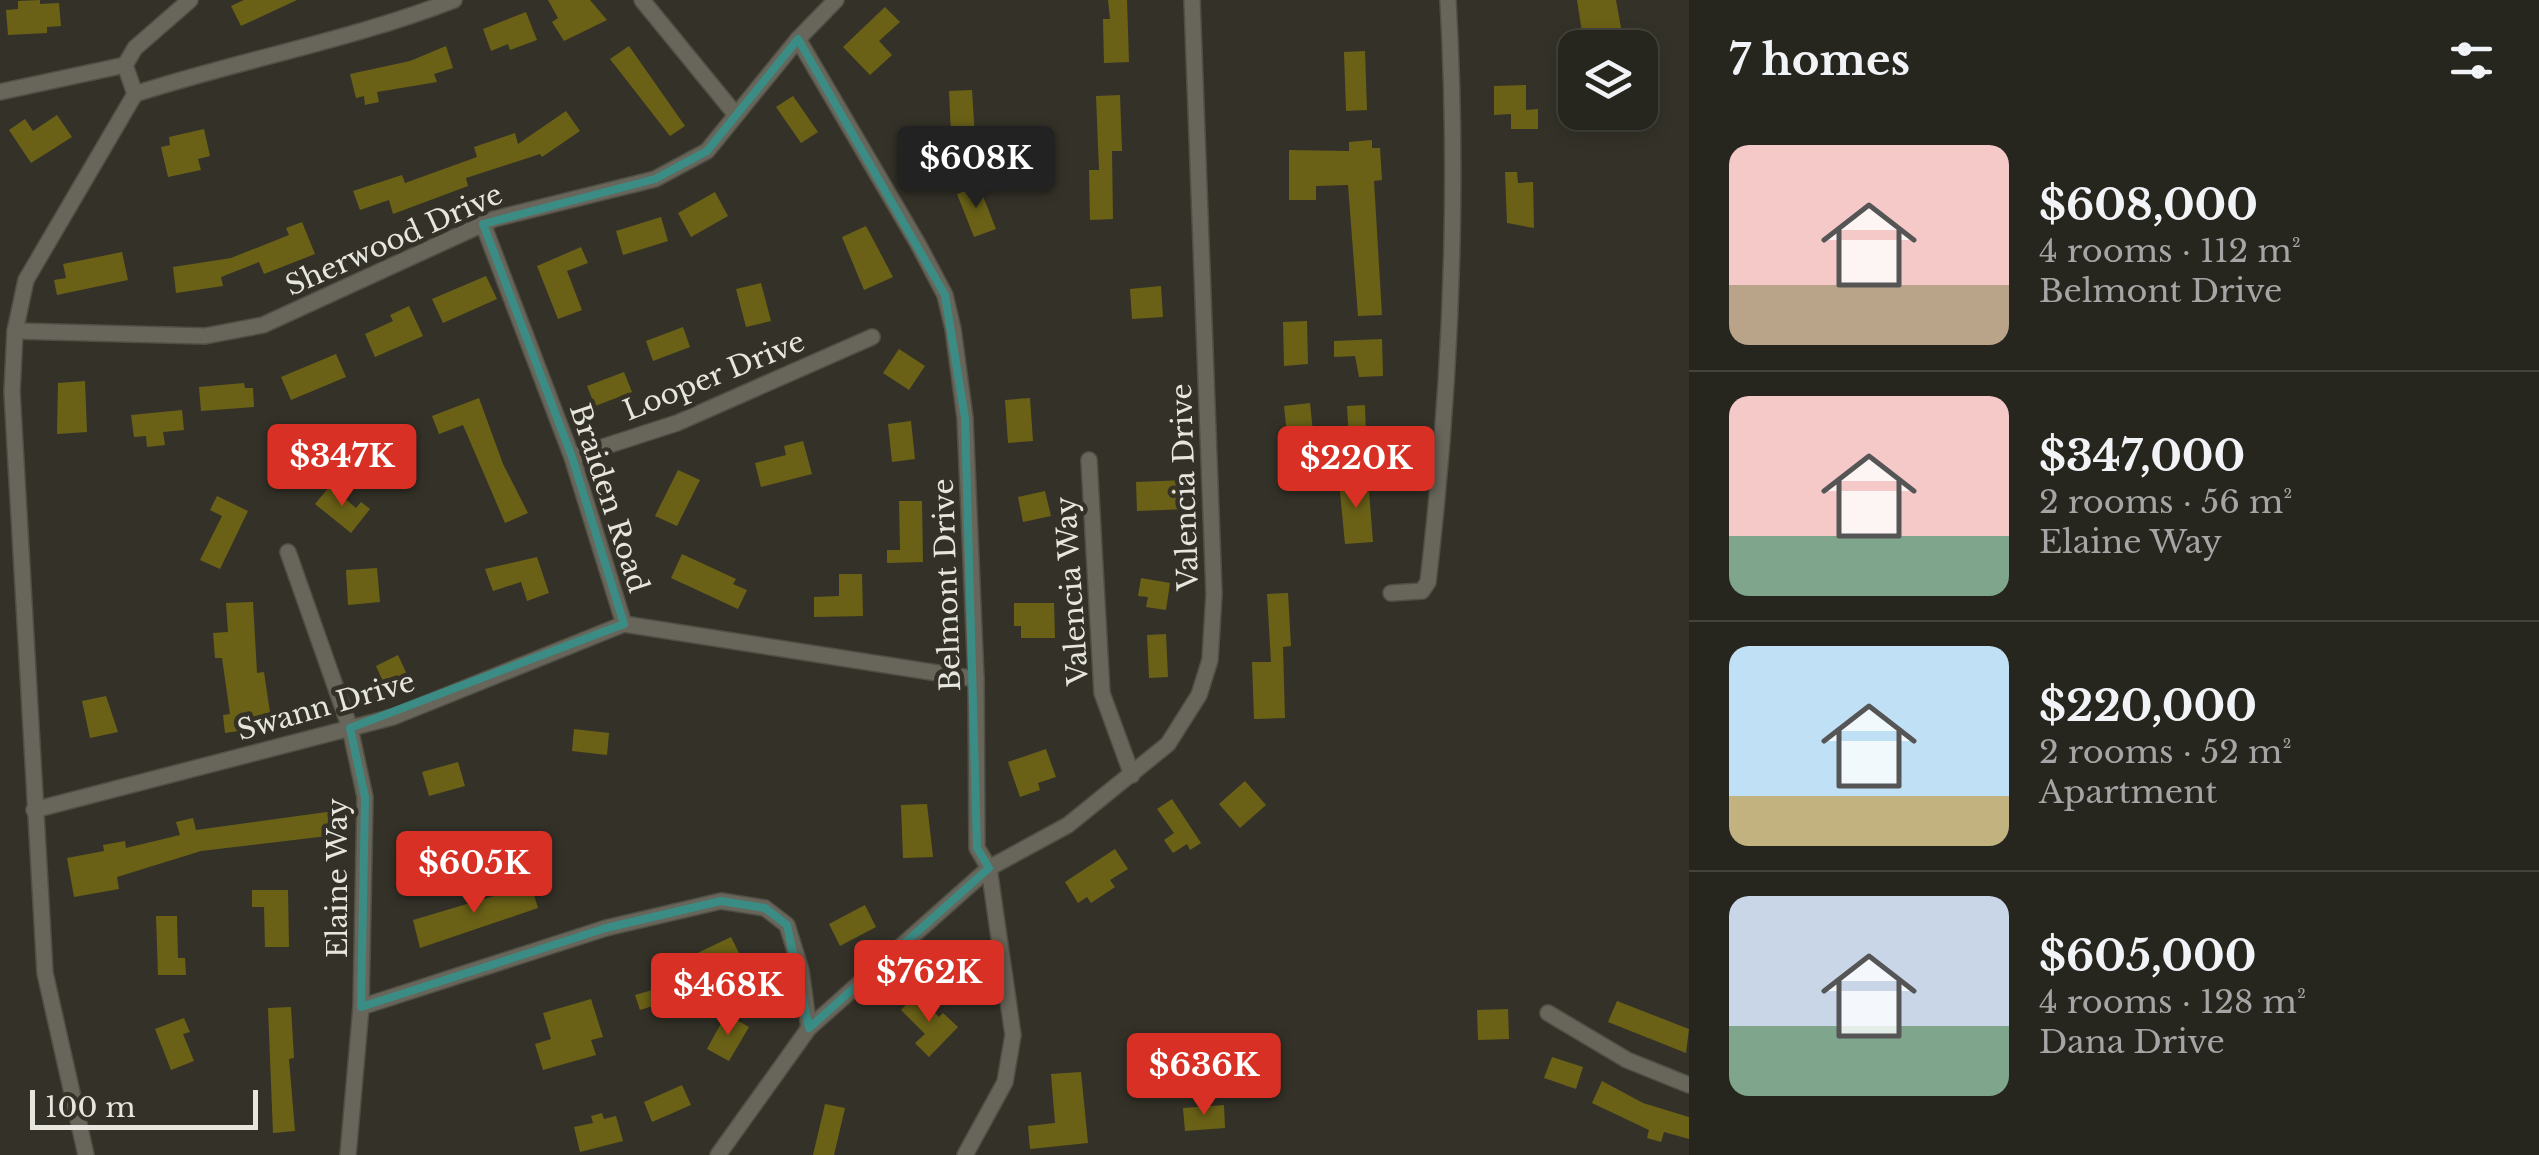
<!DOCTYPE html>
<meta charset="utf-8">
<style>
:root{--surface:#27261e;--page:#2f2e27;--text:#f1f3f6;--muted:#a4a5a4;--line:#43433c;--accent:#d93025}
body{margin:0;font-family:"Libre Baskerville",serif;background:var(--page);color:var(--text);height:100vh;display:flex;flex-direction:column;font-size:38px;white-space:nowrap}
*{box-sizing:border-box;margin:0}
p{font-size:32px;color:var(--muted)}
.icon{flex:none;width:55px;height:55px;fill:none;stroke:currentColor;stroke-width:2;stroke-linecap:round;stroke-linejoin:round}
.map{position:relative;flex:1;overflow:hidden}
.panel{display:flex;flex-direction:column;background:var(--surface);width:850px}
.panel>*{flex:none}
.buttons{position:absolute;left:1558px;top:30px;display:grid;gap:20px}
.buttons a{display:grid;place-items:center;width:100px;height:100px;border-radius:20px;background:var(--surface);box-shadow:0 5px 15px #0003,0 0 0 2px var(--line);font-size:50px}
.scale{position:absolute;left:30px;bottom:25px;width:228px;box-sizing:border-box;padding-left:10px;border:5px solid #e6e6df;border-top:0;font-size:28px;line-height:35px;white-space:nowrap;color:#e6e6df;-webkit-text-stroke:8px #343228;paint-order:stroke}
.price{position:absolute;translate:-50% -85px;padding:0 22px;border-radius:10px;background:var(--accent);color:#fff;font-size:32px;line-height:65px;filter:drop-shadow(0 2px 5px #0008)}
.price::after{content:'';position:absolute;left:50%;top:60px;width:30px;height:22px;margin-left:-15px;background:inherit;clip-path:polygon(0 0,100% 0,50% 100%)}
.price.active{background:#222;color:#fff}
ul{padding:0;list-style:none}
li{display:flex;align-items:center;gap:30px;height:250px;padding:0 40px}
li+li{border-top:2px solid var(--line)}
li span{display:grid;place-items:center;flex:none;width:280px;height:200px;border-radius:20px;color:#555}
li>.icon{margin-inline-start:auto}
span .icon{width:120px;height:120px;fill:#fffc;stroke-width:1}
li b{font-size:42px}
h2{display:flex;justify-content:space-between;align-items:center;height:120px;padding:0 40px;font-size:42px}
main{display:flex;flex:1;min-height:0}
.map>svg:first-child{display:block}
.building{fill:#6a6117}
.lines{fill:none;stroke-linecap:round;stroke-linejoin:round}
.street-casing{stroke:#504f46;stroke-width:18}
.street{stroke:#68665a;stroke-width:15}
.marked{fill:none;stroke:#3a8c85;stroke-width:8;stroke-linejoin:round}
.labels{text-anchor:middle;dominant-baseline:central;stroke-width:9;stroke-linejoin:round;paint-order:stroke}
.street-label{font-size:28px;fill:#e6e6df;stroke:#343228}
</style>
<main>
<div class="map">
<svg width="1689" height="1155" viewBox="0 0 1689 1155">
<rect width="100%" height="100%" fill="#343228"/>
<!-- building -->
<g class="building">
<path d="M40,0V4L59,3L61,26L47,27V33L8,35L6,10L18,9V1Z"/>
<path d="M244,0H297L241,26L231,6Z"/>
<path d="M548,0H590L607,20L564,41L552,22L558,18Z"/>
<path d="M1108,0H1127L1129,62L1104,63L1103,19H1110Z"/>
<path d="M1577,0H1616L1623,39L1584,45Z"/>
<path d="M885,7L900,22L879,41L892,55L870,75L843,47Z"/>
<path d="M526,12L537,40L510,50L508,44L491,51L483,29Z"/>
<path d="M446,46L453,68L434,74L437,82L377,92L379,102L365,105L364,96L356,98L350,74L410,61Z"/>
<path d="M629,46L685,126L670,136L610,59Z"/>
<path d="M1365,51L1367,110L1346,111L1344,52Z"/>
<path d="M1526,85V110L1538,109V129H1511V114L1494,115V86Z"/>
<path d="M972,90L976,154L952,155L949,91Z"/>
<path d="M1120,95L1122,151H1112L1113,219L1090,220L1089,170H1099L1096,96Z"/>
<path d="M793,96L818,132L801,143L776,107Z"/>
<path d="M566,111L580,131L542,157L540,154L466,178L468,186L393,214L389,200L360,210L353,191L402,175L405,183L477,157L474,147L515,133L518,144Z"/>
<path d="M57,115L72,137L31,163L9,130L25,119L33,131Z"/>
<path d="M204,129L210,156L198,159L201,170L168,177L161,147L170,145L169,137Z"/>
<path d="M1372,140V148H1380L1382,180L1374,181L1382,315L1358,316L1348,185L1316,186V200H1289V150L1349,151V142Z"/>
<path d="M1505,172H1517L1518,183L1533,182L1534,228L1507,223Z"/>
<path d="M979,186L996,229L974,237L957,194Z"/>
<path d="M715,192L728,216L691,237L678,213Z"/>
<path d="M661,217L668,241L623,255L616,231Z"/>
<path d="M302,222L315,254L264,274L259,262L221,277L223,286L176,293L173,267L231,258L289,235L286,228Z"/>
<path d="M866,226L893,277L864,290L842,237Z"/>
<path d="M581,247L588,263L567,271L582,310L558,319L537,266Z"/>
<path d="M122,252L128,280L57,295L54,280L66,278L63,264Z"/>
<path d="M486,276L497,299L443,323L432,299Z"/>
<path d="M761,283L771,321L746,327L736,289Z"/>
<path d="M1161,286L1163,317L1132,319L1130,289Z"/>
<path d="M409,306L423,336L375,357L365,334L393,321L390,315Z"/>
<path d="M1307,321L1308,364L1284,366L1283,322Z"/>
<path d="M683,327L690,347L653,361L646,341Z"/>
<path d="M1382,339L1383,376L1359,377L1355,356L1334,357V341Z"/>
<path d="M899,349L925,366L909,390L883,373Z"/>
<path d="M336,354L346,377L291,400L281,377Z"/>
<path d="M624,372L632,392L595,406L587,386Z"/>
<path d="M85,381L87,432L57,434L58,383Z"/>
<path d="M244,383L245,388H253L254,407L201,411L199,387Z"/>
<path d="M479,398L503,464L528,513L505,523L463,425L439,434L432,416Z"/>
<path d="M1030,398L1033,441L1008,443L1005,400Z"/>
<path d="M1310,403L1316,462L1290,464L1284,406Z"/>
<path d="M1365,405L1366,435L1380,434L1381,454L1350,456L1347,406Z"/>
<path d="M182,410L184,430L163,432L165,445L147,447L146,436L134,437L131,415Z"/>
<path d="M911,421L915,459L892,462L888,424Z"/>
<path d="M803,441L812,474L761,487L755,463L786,455L784,446Z"/>
<path d="M678,470L700,480L677,526L655,516Z"/>
<path d="M1368,478L1373,542L1345,544L1339,481Z"/>
<path d="M1187,480L1188,509L1137,511L1136,482Z"/>
<path d="M330,486L356,508L361,502L370,509L351,533L315,504Z"/>
<path d="M1045,491L1051,516L1023,522L1018,497Z"/>
<path d="M217,496L248,511L220,569L200,560L222,516L210,510Z"/>
<path d="M899,501H922L923,562L887,563V550H900Z"/>
<path d="M682,554L736,579L733,584L747,590L738,609L671,578Z"/>
<path d="M537,557L549,593L527,601L521,582L493,591L485,569Z"/>
<path d="M377,568L380,602L348,605L346,570Z"/>
<path d="M839,574H862L863,616L814,617V597L839,596Z"/>
<path d="M1141,578L1170,583L1166,610L1146,607L1148,597L1138,596Z"/>
<path d="M1288,593L1291,646L1283,647L1285,718L1254,719L1252,662H1271L1267,594Z"/>
<path d="M253,602L257,673L264,672L272,726L225,733L223,715L230,714L222,658H215L213,633L228,632L226,603Z"/>
<path d="M1014,603H1054L1055,638H1021V626H1014Z"/>
<path d="M1166,634L1168,677L1149,678L1147,635Z"/>
<path d="M398,655L409,679L387,690L376,666Z"/>
<path d="M106,696L118,732L90,738L82,701Z"/>
<path d="M574,729L609,733L607,755L572,751Z"/>
<path d="M1046,749L1056,777L1038,783L1040,790L1020,797L1008,762Z"/>
<path d="M458,762L465,786L429,796L422,772Z"/>
<path d="M1245,781L1266,805L1240,828L1219,804Z"/>
<path d="M1172,799L1201,843L1190,850L1187,844L1173,853L1164,840L1174,833L1157,809Z"/>
<path d="M927,804L933,857L903,858L901,805Z"/>
<path d="M334,811L336,835L201,851L117,877L119,889L74,897L67,858L104,851L103,845L125,841L126,848L180,835L176,822L193,818L196,830Z"/>
<path d="M1115,849L1128,869L1110,880L1115,887L1091,903L1087,897L1078,903L1065,882Z"/>
<path d="M531,885L538,908L420,948L413,920Z"/>
<path d="M252,890H288L289,947H265L264,907H252Z"/>
<path d="M865,905L876,927L840,946L829,924Z"/>
<path d="M156,916H177L178,958H185L186,975H158Z"/>
<path d="M731,937L740,955L696,976L687,958Z"/>
<path d="M673,984L678,998L640,1010L635,995Z"/>
<path d="M916,994L939,1017L943,1013L958,1027L929,1057L915,1043L925,1034L901,1010Z"/>
<path d="M591,999L603,1037L591,1040L596,1055L543,1070L535,1044L551,1039L543,1013Z"/>
<path d="M1617,1001L1689,1029L1686,1053L1608,1022Z"/>
<path d="M291,1007L294,1058L289,1059L295,1131L273,1133L268,1008Z"/>
<path d="M1508,1009L1509,1039L1478,1040L1477,1010Z"/>
<path d="M726,1014L749,1027L729,1061L707,1049Z"/>
<path d="M184,1018L190,1032L183,1034L194,1061L171,1070L155,1029Z"/>
<path d="M1552,1057L1583,1067L1576,1089L1544,1078Z"/>
<path d="M1081,1072L1088,1143L1030,1149L1028,1126L1055,1123L1051,1074Z"/>
<path d="M1602,1081L1643,1103L1689,1117V1139L1664,1132L1661,1142L1647,1138L1649,1130L1592,1103Z"/>
<path d="M682,1085L691,1105L652,1122L644,1102Z"/>
<path d="M825,1104L845,1108L834,1155H813Z"/>
<path d="M1224,1105L1225,1128L1185,1131L1183,1108Z"/>
<path d="M602,1113L604,1119L616,1116L623,1141L580,1152L574,1127L593,1123L591,1116Z"/>
</g>
<g class="lines">
<defs>
<g id="street">
<path d="M642,0L736,115"/>
<path d="M798,39L918,244L945,295L953,329L965,418L976,679L977,848L989,868L1013,1035L1005,1082L965,1155"/>
<path d="M0,92L125,65"/>
<path d="M135,94C240,60 351,40 454,0"/>
<path d="M483,224L572,457L624,624L976,679"/>
<path d="M15,331L205,336L263,325L494,219L655,179L707,151L798,39L836,0"/>
<path d="M572,457L677,423L872,337"/>
<path d="M1089,460L1102,693L1132,775"/>
<path d="M288,552L350,728L365,797L361,1007L348,1155"/>
<path d="M1391,593L1422,591L1428,582C1451,387 1459,196 1448,0"/>
<path d="M34,810L393,717L624,624"/>
<path d="M361,1007L606,928L721,901L765,908L787,925L801,970L809,1028"/>
<path d="M1548,1013L1627,1060L1689,1085"/>
<path d="M86,1155L45,973L12,392L15,331L26,280L135,94L125,65L135,48L190,0"/>
<path d="M718,1155L809,1028L989,868L1068,825L1168,744L1199,695L1210,660L1214,594L1192,0"/>
</g>
</defs>
<!-- street casing -->
<use href="#street" class="street-casing"/>
<!-- street -->
<use href="#street" class="street"/>
</g>
<!-- marked area -->
<path class="marked" d="M798,39L945,295L965,418L977,848L989,868L809,1028L787,925L765,908L721,901L606,928L361,1007L365,797L350,728L624,624L572,457L483,224L655,179L707,151Z"/>
<g class="labels">
<!-- street labels -->
<g class="street-label">
<text transform="translate(394 240) rotate(-24)">Sherwood Drive</text>
<text transform="translate(714 376) rotate(-22)">Looper Drive</text>
<text transform="translate(1185 487) rotate(-92)">Valencia Drive</text>
<text transform="translate(609 498) rotate(72)">Braiden Road</text>
<text transform="translate(947 585) rotate(-92)">Belmont Drive</text>
<text transform="translate(1072 591) rotate(-94)">Valencia Way</text>
<text transform="translate(326 706) rotate(-16)">Swann Drive</text>
<text transform="translate(337 878) rotate(-90)">Elaine Way</text>
</g>
</g>
</svg>
<div class="buttons">
<a><svg class="icon" aria-label="layers" viewBox="0 0 24 24"><path d="M12 4l9 5-9 5-9-5zM3 14l9 5 9-5"/></svg></a>
</div>
<div class="scale">100 m</div>
<b class="price active" style="left:976px;top:211px">$608K</b>
<b class="price" style="left:342px;top:509px">$347K</b>
<b class="price" style="left:1356px;top:511px">$220K</b>
<b class="price" style="left:474px;top:916px">$605K</b>
<b class="price" style="left:929px;top:1025px">$762K</b>
<b class="price" style="left:728px;top:1038px">$468K</b>
<b class="price" style="left:1204px;top:1118px">$636K</b>
</div>
<section class="panel">
<h2>7 homes<svg class="icon" aria-label="filters" viewBox="0 0 24 24"><path d="M4 7h16M4 17h16"/><circle cx="9" cy="7" r="2"/><circle cx="15" cy="17" r="2"/></svg></h2>
<ul>
<li><span style="background:linear-gradient(#f6c9c9 70%,#b9a48a 0)"><svg class="icon" aria-label="home" viewBox="0 0 24 24"><path d="M3 11l9-7 9 7M6 9v11h12V9"/></svg></span><div><b>$608,000</b><p>4 rooms · 112 m²</p><p>Belmont Drive</p></div></li>
<li><span style="background:linear-gradient(#f6c9c9 70%,#7fa58c 0)"><svg class="icon" aria-label="home" viewBox="0 0 24 24"><path d="M3 11l9-7 9 7M6 9v11h12V9"/></svg></span><div><b>$347,000</b><p>2 rooms · 56 m²</p><p>Elaine Way</p></div></li>
<li><span style="background:linear-gradient(#bfe0f5 75%,#c2b280 0)"><svg class="icon" aria-label="home" viewBox="0 0 24 24"><path d="M3 11l9-7 9 7M6 9v11h12V9"/></svg></span><div><b>$220,000</b><p>2 rooms · 52 m²</p><p>Apartment</p></div></li>
<li><span style="background:linear-gradient(#c9d6e8 65%,#7fa58c 0)"><svg class="icon" aria-label="home" viewBox="0 0 24 24"><path d="M3 11l9-7 9 7M6 9v11h12V9"/></svg></span><div><b>$605,000</b><p>4 rooms · 128 m²</p><p>Dana Drive</p></div></li>
</ul>
</section>
</main>
